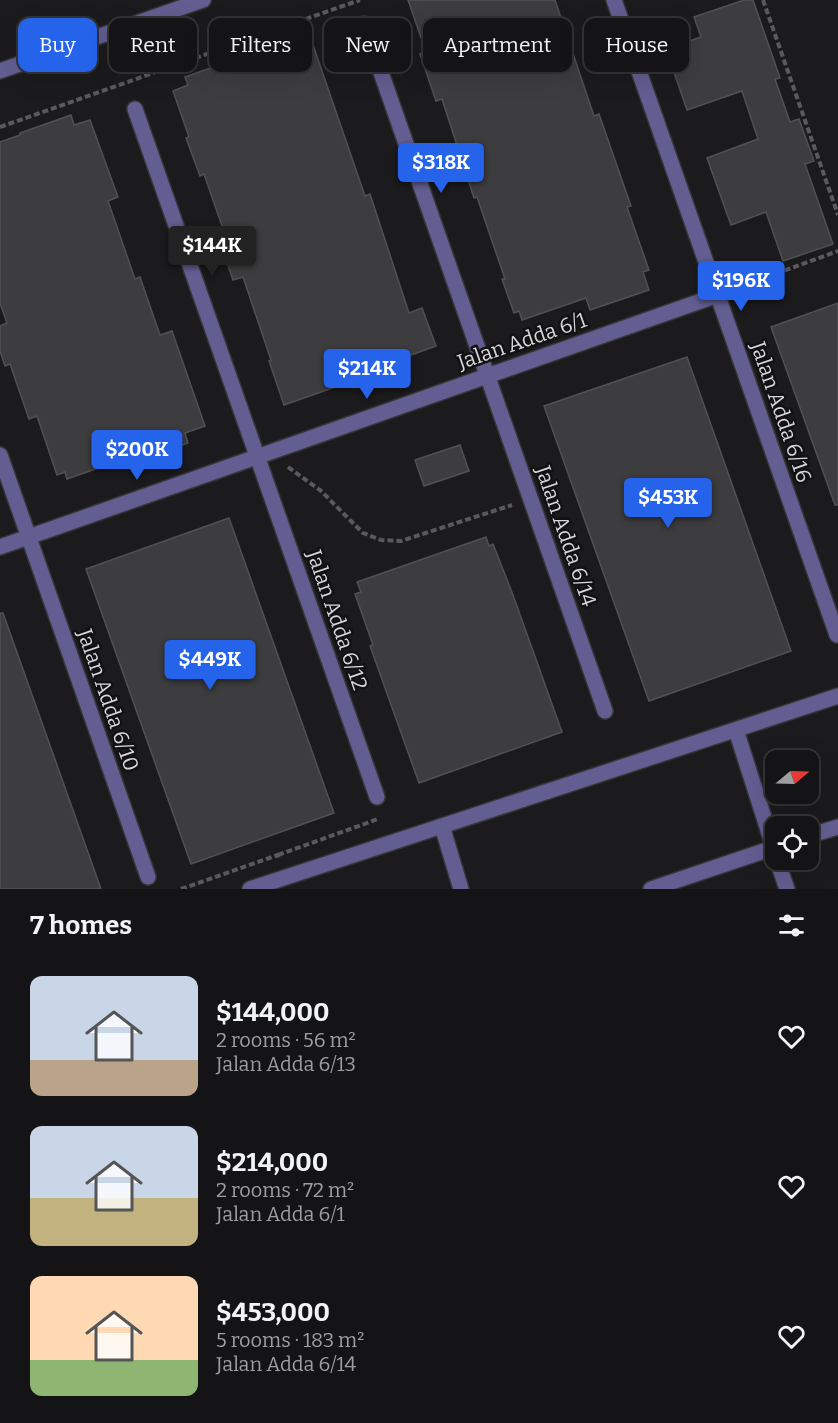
<!DOCTYPE html>
<meta charset="utf-8">
<style>
:root{--surface:#141416;--page:#1d1d1f;--text:#f1f3f6;--muted:#9d9ea1;--line:#333335;--accent:#2563eb}
body{margin:0;font-family:Bitter,serif;background:var(--page);color:var(--text);height:100vh;display:flex;flex-direction:column;font-size:22px;white-space:nowrap}
*{box-sizing:border-box;margin:0}
p{font-size:20px;color:var(--muted)}
.icon{flex:none;width:33px;height:33px;fill:none;stroke:currentColor;stroke-width:2;stroke-linecap:round;stroke-linejoin:round}
.map{position:relative;height:889px;overflow:hidden}
.details{display:flex;flex-direction:column;background:var(--surface);flex:1}
.details>*{flex:none}
.guide{position:absolute;left:18px;top:18px;width:802px;height:54px;display:flex;gap:12px}
.needle{width:39px;rotate:71deg}
.buttons{position:absolute;left:765px;top:750px;display:grid;gap:12px}
.buttons a{display:grid;place-items:center;width:54px;height:54px;border-radius:12px;background:var(--surface);box-shadow:0 6px 24px #0002,0 0 0 2px var(--line);font-size:30px}
.price{position:absolute;translate:-50% -51px;padding:0 14px;border-radius:6px;background:var(--accent);color:#fff;font-size:20px;line-height:39px;filter:drop-shadow(0 2px 3px #0008)}
.price::after{content:'';position:absolute;left:50%;top:36px;width:18px;height:14px;margin-left:-9px;background:inherit;clip-path:polygon(0 0,100% 0,50% 100%)}
.price.active{background:#222;color:#fff}
ul{padding:0;list-style:none}
li{display:flex;align-items:center;gap:18px;height:150px;padding:0 30px}
li span{display:grid;place-items:center;flex:none;width:168px;height:120px;border-radius:12px;color:#555}
li>.icon{margin-inline-start:auto}
span .icon{width:72px;height:72px;fill:#fffc;stroke-width:1}
li b{font-size:26px}
h2{display:flex;justify-content:space-between;align-items:center;height:72px;padding:0 30px;font-size:26px}
.chip{padding:0 21px;border-radius:12px;background:var(--surface);box-shadow:0 6px 24px #0002,0 0 0 2px var(--line);font-size:21px;line-height:54px}
.chip.active{background:var(--accent);color:#fff}
.map>svg:first-child{display:block}
.building{fill:#3d3d40;stroke:#515155;stroke-width:1.5}
.lines{fill:none;stroke-linecap:round;stroke-linejoin:round}
.minor-casing{stroke:#353538;stroke-width:18}
.path{stroke:#5a5a5d;stroke-width:4;stroke-dasharray:6 3;stroke-linecap:butt}
.minor{stroke:#625e91;stroke-width:15}
.labels{text-anchor:middle;dominant-baseline:central;stroke-width:5;stroke-linejoin:round;paint-order:stroke}
.street-label{font-size:21px;fill:#d7d7d9;stroke:#121215}
</style>
<div class="map">
<svg width="838" height="889" viewBox="0 0 838 889">
<rect width="100%" height="100%" fill="#1b1b1e"/>
<!-- building -->
<g class="building">
<path d="M408,0H555L594,116L599,114L631,206L627,207L649,270L643,272L649,290L590,310L586,298L522,320L519,311L514,313L502,279H505L477,197L474,198L442,99L436,101L420,54L426,52Z"/>
<path d="M744,0H753L780,78L775,79L790,122L799,119L814,161L805,164L833,244L783,261L766,212L731,225L707,158L758,139L742,91L687,110L666,49L701,37L694,17Z"/>
<path d="M302,33L305,41L311,39L365,196L370,194L409,313L422,308L436,346L397,360L402,376L362,390L358,379L284,405L269,361L271,360L243,277L233,280L223,251L230,249L204,174L200,176L186,138L189,137L173,91L188,85L185,77L248,55V52Z"/>
<path d="M71,115L74,125L90,120L118,197L108,201L135,279L140,277L160,335L172,331L205,426L185,433L188,443L157,454L155,448L67,479L65,472L57,475L37,416L29,419L10,364L5,366L0,351V326L7,323L0,303V142L20,135V133Z"/>
<path d="M838,303V505H835L771,327Z"/>
<path d="M687,357L791,651L649,701L544,406Z"/>
<path d="M460,445L469,471L424,486L415,460Z"/>
<path d="M229,518L334,813L191,864L86,569Z"/>
<path d="M486,537L489,546L493,544L513,595L562,732L419,783L370,646L373,645L355,594L361,592L357,582Z"/>
<path d="M0,613H3L101,889H0Z"/>
</g>
<g class="lines">
<defs>
<g id="minor">
<path d="M614,0L837,635"/>
<path d="M364,24L605,711"/>
<path d="M0,71L203,0"/>
<path d="M135,109L377,797"/>
<path d="M0,455L148,877"/>
<path d="M0,547L718,295"/>
<path d="M736,730L776,855"/>
<path d="M442,826L461,889"/>
<path d="M808,836L838,827"/>
<path d="M777,860L787,889"/>
<path d="M250,889L838,696"/>
<path d="M651,889L776,847"/>
</g>
</defs>
<!-- minor casing -->
<use href="#minor" class="minor-casing"/>
<!-- path -->
<g class="path">
<path d="M763,0L838,215"/>
<path d="M0,127L360,0"/>
<path d="M734,289L838,251"/>
<path d="M288,467L320,490L363,533L381,540L401,541L512,505"/>
<path d="M278,855L378,819"/>
<path d="M181,889L278,855L280,858"/>
</g>
<!-- minor -->
<use href="#minor" class="minor"/>
</g>
<g class="labels">
<!-- street labels -->
<g class="street-label">
<text transform="translate(522 341) rotate(-19)">Jalan Adda 6/1</text>
<text transform="translate(781 412) rotate(71)">Jalan Adda 6/16</text>
<text transform="translate(566 536) rotate(71)">Jalan Adda 6/14</text>
<text transform="translate(337 620) rotate(71)">Jalan Adda 6/12</text>
<text transform="translate(108 700) rotate(71)">Jalan Adda 6/10</text>
</g>
</g>
</svg>
<div class="buttons">
<a><svg class="needle" viewBox="-14 -14 28 28"><path d="M0-13l5 13h-10z" fill="#e53935"/><path d="M0 13l5-13h-10z" fill="#9d9ea1"/></svg></a>
<a><svg class="icon" aria-label="locate" viewBox="0 0 24 24"><circle cx="12" cy="12" r="6"/><path d="M12 2v4M12 18v4M2 12h4M18 12h4"/></svg></a>
</div>
<b class="price" style="left:441px;top:194px">$318K</b>
<b class="price active" style="left:212px;top:277px">$144K</b>
<b class="price" style="left:741px;top:312px">$196K</b>
<b class="price" style="left:367px;top:400px">$214K</b>
<b class="price" style="left:137px;top:481px">$200K</b>
<b class="price" style="left:668px;top:529px">$453K</b>
<b class="price" style="left:210px;top:691px">$449K</b>
<div class="guide">
<a class="chip active">Buy</a>
<a class="chip">Rent</a>
<a class="chip">Filters</a>
<a class="chip">New</a>
<a class="chip">Apartment</a>
<a class="chip">House</a>
</div>
</div>
<section class="details">
<h2>7 homes<svg class="icon" aria-label="filters" viewBox="0 0 24 24"><path d="M4 7h16M4 17h16"/><circle cx="9" cy="7" r="2"/><circle cx="15" cy="17" r="2"/></svg></h2>
<ul>
<li><span style="background:linear-gradient(#c9d6e8 70%,#b9a48a 0)"><svg class="icon" aria-label="home" viewBox="0 0 24 24"><path d="M3 11l9-7 9 7M6 9v11h12V9"/></svg></span><div><b>$144,000</b><p>2 rooms · 56 m²</p><p>Jalan Adda 6/13</p></div><svg class="icon" aria-label="heart" viewBox="0 0 24 24"><path d="M12 20l-8-8c-3-5 5-10 8-4 3-6 11-1 8 4z"/></svg></li>
<li><span style="background:linear-gradient(#c9d6e8 60%,#c2b280 0)"><svg class="icon" aria-label="home" viewBox="0 0 24 24"><path d="M3 11l9-7 9 7M6 9v11h12V9"/></svg></span><div><b>$214,000</b><p>2 rooms · 72 m²</p><p>Jalan Adda 6/1</p></div><svg class="icon" aria-label="heart" viewBox="0 0 24 24"><path d="M12 20l-8-8c-3-5 5-10 8-4 3-6 11-1 8 4z"/></svg></li>
<li><span style="background:linear-gradient(#ffd9b3 70%,#8fb573 0)"><svg class="icon" aria-label="home" viewBox="0 0 24 24"><path d="M3 11l9-7 9 7M6 9v11h12V9"/></svg></span><div><b>$453,000</b><p>5 rooms · 183 m²</p><p>Jalan Adda 6/14</p></div><svg class="icon" aria-label="heart" viewBox="0 0 24 24"><path d="M12 20l-8-8c-3-5 5-10 8-4 3-6 11-1 8 4z"/></svg></li>
</ul>
</section>
